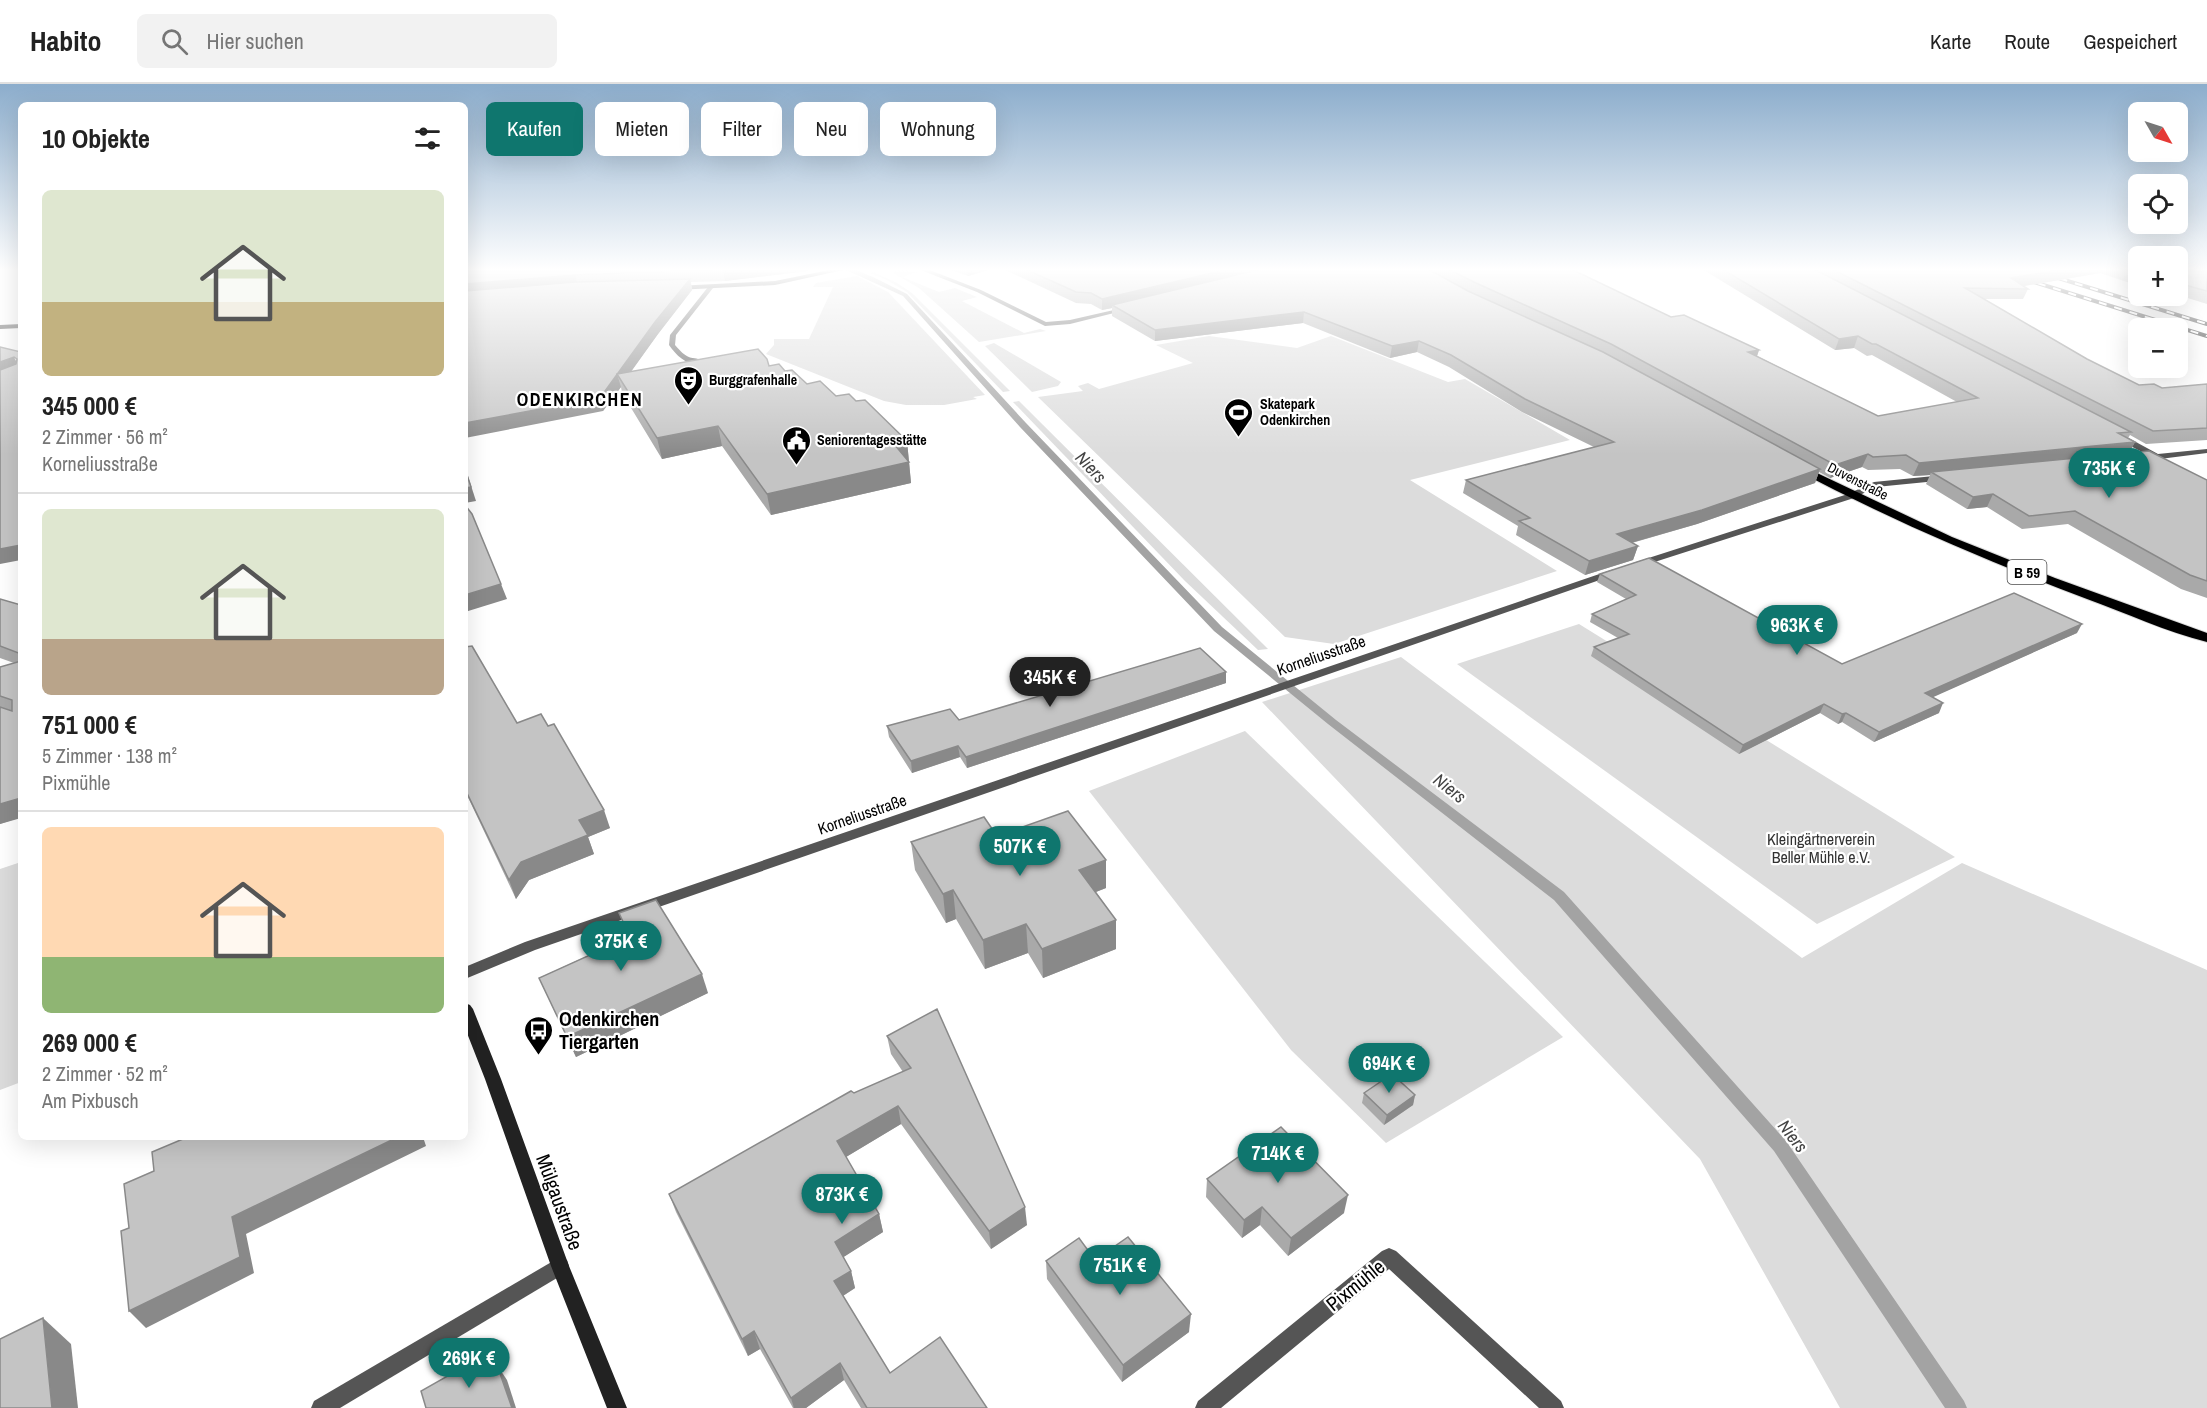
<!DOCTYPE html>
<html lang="de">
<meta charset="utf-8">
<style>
:root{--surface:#fff;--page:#f2f2f2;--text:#222;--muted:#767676;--line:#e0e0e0;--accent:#0f766e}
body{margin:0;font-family:"Archivo Narrow",sans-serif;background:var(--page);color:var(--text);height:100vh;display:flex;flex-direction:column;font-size:22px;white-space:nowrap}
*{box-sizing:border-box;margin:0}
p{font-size:20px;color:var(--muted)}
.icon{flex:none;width:33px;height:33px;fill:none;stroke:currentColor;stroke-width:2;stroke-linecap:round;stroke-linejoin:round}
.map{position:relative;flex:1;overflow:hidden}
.side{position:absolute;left:18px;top:18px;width:450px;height:1038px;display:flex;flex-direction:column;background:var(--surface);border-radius:9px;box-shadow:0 6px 24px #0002}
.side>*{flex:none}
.hud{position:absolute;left:486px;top:18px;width:570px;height:54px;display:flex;gap:12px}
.needle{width:39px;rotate:129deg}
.tools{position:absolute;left:2128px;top:18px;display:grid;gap:12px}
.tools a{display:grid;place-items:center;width:60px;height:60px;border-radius:9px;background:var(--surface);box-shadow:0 6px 24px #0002;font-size:30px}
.price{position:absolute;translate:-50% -51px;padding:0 14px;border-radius:21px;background:var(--accent);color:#fff;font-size:20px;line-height:39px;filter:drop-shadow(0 2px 3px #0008)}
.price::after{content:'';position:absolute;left:50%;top:36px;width:18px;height:14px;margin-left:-9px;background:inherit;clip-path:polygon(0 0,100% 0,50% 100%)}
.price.active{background:#222;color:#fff}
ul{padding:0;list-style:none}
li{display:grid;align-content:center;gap:12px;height:318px;padding:0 24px}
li+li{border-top:2px solid var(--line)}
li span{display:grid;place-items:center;height:186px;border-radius:9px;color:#555}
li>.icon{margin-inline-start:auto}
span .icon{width:108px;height:108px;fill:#fffc;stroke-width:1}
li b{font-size:26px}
h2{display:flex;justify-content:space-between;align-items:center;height:72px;padding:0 24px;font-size:26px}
.tag{padding:0 21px;border-radius:9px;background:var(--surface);box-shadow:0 6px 24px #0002;font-size:21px;line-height:54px}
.tag.active{background:var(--accent);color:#fff}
header{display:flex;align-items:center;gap:36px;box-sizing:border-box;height:84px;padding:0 30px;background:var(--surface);border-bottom:2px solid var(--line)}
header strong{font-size:28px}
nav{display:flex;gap:33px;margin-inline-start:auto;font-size:21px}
.search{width:420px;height:54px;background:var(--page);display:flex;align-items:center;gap:15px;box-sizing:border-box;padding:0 21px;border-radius:9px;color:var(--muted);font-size:22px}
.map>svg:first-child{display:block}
.green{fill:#dcdcdc}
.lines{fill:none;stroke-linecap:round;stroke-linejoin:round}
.stream{fill:#a3a3a3;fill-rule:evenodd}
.primary-casing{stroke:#dbdbdb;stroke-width:2}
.street{fill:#555;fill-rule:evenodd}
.secondary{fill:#222;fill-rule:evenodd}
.primary{fill:#000;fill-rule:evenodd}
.rail-casing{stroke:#000;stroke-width:4}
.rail{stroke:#fff;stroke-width:2;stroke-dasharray:8;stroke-linecap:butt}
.wall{fill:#a9a9a9}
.shaded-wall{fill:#898989}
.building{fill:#c4c4c4;stroke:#898989;stroke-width:1.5}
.labels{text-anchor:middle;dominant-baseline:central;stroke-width:4.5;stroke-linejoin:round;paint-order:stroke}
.far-poi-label{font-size:14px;font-weight:bold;fill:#000;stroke:#fff;text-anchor:start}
.far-street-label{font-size:14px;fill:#000;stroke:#fff}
.shield{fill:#fff;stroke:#4c4c4c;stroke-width:1.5}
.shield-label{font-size:15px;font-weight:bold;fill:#000}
.street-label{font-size:16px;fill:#000;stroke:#fff}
.park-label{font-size:16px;fill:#333;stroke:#fff}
.far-district-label{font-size:18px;font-weight:bold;letter-spacing:1.5px;fill:#000;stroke:#fff}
.water-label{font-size:18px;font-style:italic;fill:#444;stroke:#fff}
.near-poi-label{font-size:20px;font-weight:bold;fill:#000;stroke:#fff;text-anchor:start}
.near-street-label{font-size:20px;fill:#000;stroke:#fff}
</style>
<header>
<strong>Habito</strong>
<div class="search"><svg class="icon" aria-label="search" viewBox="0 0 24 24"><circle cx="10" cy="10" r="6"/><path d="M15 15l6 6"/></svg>Hier suchen</div>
<nav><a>Karte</a><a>Route</a><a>Gespeichert</a></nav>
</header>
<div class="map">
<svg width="2207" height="1324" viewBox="0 0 2207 1324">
<rect width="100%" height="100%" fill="#fff"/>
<!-- green -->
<g class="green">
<path d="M896,185L917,188L902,193L939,208L955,204L977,213L962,217L1024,249L1040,245L1046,247L979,258L919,204L893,189Z"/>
<path d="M873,188L897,199L912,209L1010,307L1003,308L907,208L887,196L870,189Z"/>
<path d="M857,192L888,208L985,311L973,313L977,315L944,321H906L884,317L766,270L774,261V255H809L833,203H813L816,199Z"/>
<path d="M1209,252L1297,264L1331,252L1448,298L1465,295L1570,356L1410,396L1557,487L1334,560L1285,553L1038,313L1083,307L1078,302L1088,299L1099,305L1193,279L1156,261Z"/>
<path d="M994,259L1061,298L1058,302L1032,308L985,262Z"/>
<path d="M1019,317L1268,565L1258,566L1185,497L1013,318Z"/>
<path d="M1579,540L1955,773L1817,840L1457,580Z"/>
<path d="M1401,573L1802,874L1962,779L2207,886V1324H1840L1700,1075L1262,618Z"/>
<path d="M1245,647L1563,953L1386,1059L1291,966L1089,707Z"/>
<path d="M21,778V998L0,1006V785Z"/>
</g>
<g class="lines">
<!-- stream -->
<path class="stream" d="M844,185H853L873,193L907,210L1026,339L1222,543L1336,636L1564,808L1786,1057L1964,1317L1967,1324H1945L1774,1067L1554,816L1328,640L1214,547L1020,343L903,212Z"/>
<defs>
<path id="primary" d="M1798,380L1952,453L2055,494L2207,549V558C2166,548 2126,529 2087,515C1986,477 1889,435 1794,385V381Z"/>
</defs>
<!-- primary casing -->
<use href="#primary" class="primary-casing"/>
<!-- street -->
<g class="street">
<path d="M918,185H927L981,206L1046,238L1070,236L1127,223L1130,225L1070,240L1045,242L977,208Z"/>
<path d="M708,203L713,204L676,251L675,261C690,279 692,271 708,278C692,286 678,274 669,261L670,251Z"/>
<path d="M2117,351H2123L2158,370L2207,365V369L2144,377L2141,376V372L2148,371L2117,355Z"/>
<path d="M1944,391L1948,394L1947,396L1876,403L1854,414L1639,483H1633L1631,481L1633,479L1848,410L1874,398Z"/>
<path d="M1614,485L1617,486V490L535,866L465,895V883L525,858Z"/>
<path d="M1389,1164L1396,1167L1561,1317L1564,1324H1539L1389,1185L1221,1324H1195L1198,1317L1382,1167Z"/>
<path d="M560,1173L567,1176L569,1182L567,1188L340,1324H311L314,1317Z"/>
</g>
<!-- secondary -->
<g class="secondary">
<path d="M834,185H848L775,201L676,206L673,204L676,202L775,197Z"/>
<path d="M21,240V244L0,245V241Z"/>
<path d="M465,919L470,921L473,925L501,995L569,1182L627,1324H607L551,1182L485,995L465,944Z"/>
</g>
<!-- primary -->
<use href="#primary" class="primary"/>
<defs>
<g id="rail">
<path d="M1992,185L2207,252"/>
<path d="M2029,185L2207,240"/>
</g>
</defs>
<!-- rail casing -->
<use href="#rail" class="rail-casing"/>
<!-- rail -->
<use href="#rail" class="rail"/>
</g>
<!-- wall -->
<g class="wall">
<path d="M465,185H808V187L725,197L691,198L692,206L658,250L631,287L769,282L785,287L807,300L836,312L856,317L907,357L911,399L771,431L722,362L662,375L622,309L621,303L603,327Z"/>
<path d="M948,185H992L968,192Z"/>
<path d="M1003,185H1571L1671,233L1759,266L1757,272L1878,332L1957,318L1872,271L1867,272L1854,264L1835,266L1702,185H2139V202L2100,189L2023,202L2028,205L2023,215H1983L2087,275L2139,301L2162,304L2207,300V356L2146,360L2130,351L2128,354L2135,358L2129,369L2207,396V514L2181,505L2068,440L2022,445L1987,423L1967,425L1926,400L1930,391L1913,392L1900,385L1868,386L1862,383L1830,394L1819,388L1815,399L1697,440L1632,459L1638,462L1633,476L1585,491L1516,451L1518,442L1463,409L1466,396L1594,363L1522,328L1449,283L1417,268L1390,274L1303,239L1155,257L1112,232V224L1102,226L1091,220L1076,219Z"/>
<path d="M2178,185H2207V220L2178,211Z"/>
<path d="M1600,490L1842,580L2077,549L1932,613L1939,629L1874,658L1842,638L1838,640L1820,629L1739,670L1591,572L1594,563L1618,554L1590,538L1592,530L1626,515L1597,498Z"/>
<path d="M0,515L21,521V733L0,740V583L14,579L0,574Z"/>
<path d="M465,563L517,639L548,642L610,744L588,753L594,770L529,796L516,815L465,707Z"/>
<path d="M1226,588V599L967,684L960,673L912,689L889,653L887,642L959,636Z"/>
<path d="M997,752L1106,804L1096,808L1116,836V865L1043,894L1028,869L985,885L956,835L946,839L915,786L911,758Z"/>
<path d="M619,829L708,909L576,973L539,894L628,853Z"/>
<path d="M887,952L1027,1141L991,1165L901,1040L846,1073L879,1130L883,1148L843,1173L851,1187L855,1204L843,1212L890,1289L987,1324H861L844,1296L806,1324H793L760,1265L748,1272L676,1128L669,1110L854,1009L903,988L891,970Z"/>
<path d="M1364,1009L1415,1011L1413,1021L1384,1041L1362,1019Z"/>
<path d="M1207,1095L1344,1129L1288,1172L1260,1141L1242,1154L1206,1113Z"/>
<path d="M1095,1176L1189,1248L1122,1298L1047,1195L1046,1177Z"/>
</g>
<!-- shaded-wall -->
<g class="shaded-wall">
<path d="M808,185V187L725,197L723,186Z"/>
<path d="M967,185H992L968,192Z"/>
<path d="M1229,185H1272L1112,221V224L1102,226V215Z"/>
<path d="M2064,185H2102L2100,189L2007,205L2011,194Z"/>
<path d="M575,191L578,202L465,211V200Z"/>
<path d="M690,195L692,206L658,250L623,299L617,290L621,303L603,327L465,354V339L655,238Z"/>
<path d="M1304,228L1303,239L1155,257V246Z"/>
<path d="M1858,252L1854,264L1835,266L1839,255Z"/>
<path d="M1419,257L1417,268L1390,274L1392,262Z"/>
<path d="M1759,266L1755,278L1748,268Z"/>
<path d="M14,273L20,285L0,292V278Z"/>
<path d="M718,342L722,362L662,375L657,354Z"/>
<path d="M907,357L909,378L894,360Z"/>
<path d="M2135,358L2128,371L1931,388L1930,391L1913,392L1919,379Z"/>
<path d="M1868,370L1862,383L1830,394L1835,381Z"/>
<path d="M909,378L911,399L771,431L767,410Z"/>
<path d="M465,383L476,417L465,419Z"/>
<path d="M1820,385L1815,399L1697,440L1613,464L1617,450Z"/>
<path d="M1993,410L1987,423L1967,425L1973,413Z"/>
<path d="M21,461V476L0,480V465Z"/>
<path d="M1638,462L1633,476L1585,491L1589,477Z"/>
<path d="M501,500L507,515L465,528V511Z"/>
<path d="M2082,540L2077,549L1920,619L1925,609Z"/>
<path d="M1226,588V599L967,684L966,673Z"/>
<path d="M1943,619L1939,629L1874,658L1879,648Z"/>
<path d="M1824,620L1820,629L1739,670L1743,661Z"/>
<path d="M1846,629L1842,638L1838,640L1842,630Z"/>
<path d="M958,662L960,673L912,689L911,677Z"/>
<path d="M21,714V734L0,740V720Z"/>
<path d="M604,726L610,744L588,753L594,770L529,796L516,815L509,796L521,778L579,736Z"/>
<path d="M1106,776V804L1080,814L1079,786Z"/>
<path d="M953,806L956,835L946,839L943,810Z"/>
<path d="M1116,836V865L1043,894L1042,865Z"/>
<path d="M1026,840L1028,869L985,885L983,856Z"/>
<path d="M702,890L708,909L576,973L567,953Z"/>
<path d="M1415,1011L1413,1021L1384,1041L1387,1031Z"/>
<path d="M898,1022L901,1040L841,1076L837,1057Z"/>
<path d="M398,1053H423L426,1062L246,1150L254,1189L146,1244L129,1227L232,1133Z"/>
<path d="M1348,1111L1344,1129L1288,1172L1291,1154Z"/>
<path d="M1025,1123L1027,1141L991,1165L989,1147Z"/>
<path d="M1262,1123L1260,1141L1242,1154L1244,1136Z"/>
<path d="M879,1130L883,1148L839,1176L835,1158Z"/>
<path d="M851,1187L855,1204L838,1215L834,1197Z"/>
<path d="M1191,1230L1189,1248L1122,1298L1123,1281Z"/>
<path d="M43,1234L71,1260L78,1324H52Z"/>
<path d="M754,1247L760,1265L748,1272L742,1255Z"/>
<path d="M840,1279L844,1296L806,1324H794L791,1314Z"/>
<path d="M497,1281L507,1296L516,1324H512Z"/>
</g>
<!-- building -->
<g class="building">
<path d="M465,185H724L575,191L465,200Z"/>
<path d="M1025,185H1229L1102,215L1091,209L1076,208Z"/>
<path d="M1261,185H1428L1468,207L1603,268L1820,385L1702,426L1617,450L1638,462L1589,477L1519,437L1530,434L1466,396L1614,358L1525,315L1451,271L1419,257L1392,262L1304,228L1155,246L1112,221Z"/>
<path d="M1448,185H1571L1671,233L1684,231L1759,266L1748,268L1878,332L1978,314L1876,260H1872L1858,252L1839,255L1722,185H1814L2131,348L2118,349L2135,358L1919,379L1906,371L1873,373L1868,370L1835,381L1611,260L1476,199Z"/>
<path d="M1832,185H2064L2011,194L2028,205L1965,204L2087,275L2139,301L2154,300L2162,304L2207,300V344L2153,347Z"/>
<path d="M2126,185H2139V190Z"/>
<path d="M2178,185H2207V207L2178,199Z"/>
<path d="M690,195L655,238L600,314L465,339V207L575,198Z"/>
<path d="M0,263L21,268V461L0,465V286L16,280L17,275L14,273L0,278Z"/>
<path d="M758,265L767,275L769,282L779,280L785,287L792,286L807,300L820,297L836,312L849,310L856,317L865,316L907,357L894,360L909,378L767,410L718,342L657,354L617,290Z"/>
<path d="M2149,367L2207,396V497L2190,491L2075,427L2029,432L1993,410L1973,413L1931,388Z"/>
<path d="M465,385L471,403L465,404Z"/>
<path d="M465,421L472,430L501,500L465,511Z"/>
<path d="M1649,474L1842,580L2014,509L2082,540L1925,609L1943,619L1879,648L1846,629L1842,630L1824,620L1743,661L1594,563L1629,550L1592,530L1636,511L1600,490Z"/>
<path d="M0,515L21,521V570L0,562Z"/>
<path d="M472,562L517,639L541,630L548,642L554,640L604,726L579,736L588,751L521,778L509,796L465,705V563Z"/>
<path d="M1200,564L1226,588L966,673L958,662L911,677L887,642L950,625L959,636Z"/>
<path d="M21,577V714L0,720V623L12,627V616L0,612V583Z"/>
<path d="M1068,727L1106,776L1079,786L1116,836L1042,865L1026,840L983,856L953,806L943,810L911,758L984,733L997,752Z"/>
<path d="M656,816L702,890L567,953L539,894L630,853L619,829Z"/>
<path d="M937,925L1025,1123L989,1147L898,1022L837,1057L879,1130L835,1158L851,1187L834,1197L890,1289L940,1253L987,1324H867L840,1279L791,1314L754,1247L742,1255L669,1110L851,1007L854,1009L911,984L887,952Z"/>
<path d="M1392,990L1415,1011L1387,1031L1364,1009Z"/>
<path d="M1281,1043L1348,1111L1291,1154L1262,1123L1244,1136L1207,1095Z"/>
<path d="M183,1053H398L232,1133L240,1173L129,1227L121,1147L129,1144L124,1100L154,1087L152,1068L183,1055Z"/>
<path d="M1128,1153L1191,1230L1123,1281L1046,1177L1079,1154L1095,1176Z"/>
<path d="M43,1234L52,1324H0V1255Z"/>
<path d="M474,1277L497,1281L512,1324H426L421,1307Z"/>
</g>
<!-- sky -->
<linearGradient id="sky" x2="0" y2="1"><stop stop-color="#8cadcc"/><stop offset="0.5" stop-color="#fff"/><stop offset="1" stop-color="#fff" stop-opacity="0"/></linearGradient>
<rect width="2207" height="371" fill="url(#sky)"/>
<!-- icons -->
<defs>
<symbol id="theatre-pin" viewBox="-11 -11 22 30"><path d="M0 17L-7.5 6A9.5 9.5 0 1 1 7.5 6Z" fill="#000" stroke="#fff"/><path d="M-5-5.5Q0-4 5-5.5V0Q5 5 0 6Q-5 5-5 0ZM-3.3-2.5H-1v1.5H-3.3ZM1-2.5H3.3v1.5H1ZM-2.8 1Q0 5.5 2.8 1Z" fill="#fff"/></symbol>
<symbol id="stadium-pin" viewBox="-11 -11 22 30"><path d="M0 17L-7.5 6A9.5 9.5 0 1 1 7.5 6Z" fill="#000" stroke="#fff"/><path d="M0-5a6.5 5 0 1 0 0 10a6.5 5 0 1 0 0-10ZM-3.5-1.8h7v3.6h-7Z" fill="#fff"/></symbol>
<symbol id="civic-pin" viewBox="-11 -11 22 30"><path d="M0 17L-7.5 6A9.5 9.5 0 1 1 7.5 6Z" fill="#000" stroke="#fff"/><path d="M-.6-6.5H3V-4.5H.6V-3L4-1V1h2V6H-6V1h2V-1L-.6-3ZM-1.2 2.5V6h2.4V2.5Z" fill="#fff"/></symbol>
<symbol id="bus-pin" viewBox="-11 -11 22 30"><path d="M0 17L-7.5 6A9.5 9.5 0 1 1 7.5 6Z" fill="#000" stroke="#fff"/><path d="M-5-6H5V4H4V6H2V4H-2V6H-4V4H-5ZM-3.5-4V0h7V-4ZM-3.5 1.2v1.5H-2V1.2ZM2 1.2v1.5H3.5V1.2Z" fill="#fff"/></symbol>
</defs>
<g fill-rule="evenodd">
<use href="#theatre-pin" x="672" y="280" width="33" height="45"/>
<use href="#stadium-pin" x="1222" y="312" width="33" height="45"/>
<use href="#civic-pin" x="780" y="340" width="33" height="45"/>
<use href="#bus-pin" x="522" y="930" width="33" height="45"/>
</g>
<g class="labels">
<!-- far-poi labels -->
<g class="far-poi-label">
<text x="709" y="296">Burggrafenhalle</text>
<text x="1260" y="320">Skatepark<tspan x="1260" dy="16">Odenkirchen</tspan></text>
<text x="817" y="356">Seniorentagesstätte</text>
</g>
<!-- far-street labels -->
<g class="far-street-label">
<text transform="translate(1858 397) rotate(27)">Duvenstraße</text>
</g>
<!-- shield labels -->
<rect class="shield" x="2007.5" y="476" width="39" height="24" rx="4.5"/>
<g class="shield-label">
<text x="2027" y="488">B 59</text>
</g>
<!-- street labels -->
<g class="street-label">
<text transform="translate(1321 571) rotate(-19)">Korneliusstraße</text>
<text transform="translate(862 730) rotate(-19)">Korneliusstraße</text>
</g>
<!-- park labels -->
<g class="park-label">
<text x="1821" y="755">Kleingärtnerverein<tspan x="1821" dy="18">Beller Mühle e.V.</tspan></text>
</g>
<!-- far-district labels -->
<g class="far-district-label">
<text x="580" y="315">ODENKIRCHEN</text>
</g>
<!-- water labels -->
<g class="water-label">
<text transform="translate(1091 383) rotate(47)">Niers</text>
<text transform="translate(1450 704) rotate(38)">Niers</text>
<text transform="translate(1793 1052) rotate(52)">Niers</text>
</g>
<!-- near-poi labels -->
<g class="near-poi-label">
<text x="559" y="934">Odenkirchen<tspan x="559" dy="23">Tiergarten</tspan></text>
</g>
<!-- near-street labels -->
<g class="near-street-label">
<text transform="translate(560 1118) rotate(70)">Mülgaustraße</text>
<text transform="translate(1355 1201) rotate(-39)">Pixmühle</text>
</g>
</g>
</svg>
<div class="tools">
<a><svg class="needle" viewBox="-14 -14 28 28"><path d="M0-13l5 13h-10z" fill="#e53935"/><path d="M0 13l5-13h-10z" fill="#767676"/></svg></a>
<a><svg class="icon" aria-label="locate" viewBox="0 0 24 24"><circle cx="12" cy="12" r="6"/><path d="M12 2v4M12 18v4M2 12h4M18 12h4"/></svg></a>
<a>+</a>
<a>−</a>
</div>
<b class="price" style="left:2109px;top:415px">735K €</b>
<b class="price" style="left:1797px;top:572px">963K €</b>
<b class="price active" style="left:1050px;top:624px">345K €</b>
<b class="price" style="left:1020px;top:793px">507K €</b>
<b class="price" style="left:621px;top:888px">375K €</b>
<b class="price" style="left:1389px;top:1010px">694K €</b>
<b class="price" style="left:1278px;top:1100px">714K €</b>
<b class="price" style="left:842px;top:1141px">873K €</b>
<b class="price" style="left:1120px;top:1212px">751K €</b>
<b class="price" style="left:469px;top:1305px">269K €</b>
<div class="hud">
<a class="tag active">Kaufen</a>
<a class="tag">Mieten</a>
<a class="tag">Filter</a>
<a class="tag">Neu</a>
<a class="tag">Wohnung</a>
</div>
<section class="side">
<h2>10 Objekte<svg class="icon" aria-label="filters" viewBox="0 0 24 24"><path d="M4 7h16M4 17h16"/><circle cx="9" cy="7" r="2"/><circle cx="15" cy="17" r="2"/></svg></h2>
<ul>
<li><span style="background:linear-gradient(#dfe7d0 60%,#c2b280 0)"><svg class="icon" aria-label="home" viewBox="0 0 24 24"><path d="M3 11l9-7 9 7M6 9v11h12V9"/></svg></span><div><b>345 000 €</b><p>2 Zimmer · 56 m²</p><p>Korneliusstraße</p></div></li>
<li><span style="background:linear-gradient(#dfe7d0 70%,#b9a48a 0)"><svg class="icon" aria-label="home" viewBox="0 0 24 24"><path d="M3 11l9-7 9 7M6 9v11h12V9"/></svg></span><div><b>751 000 €</b><p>5 Zimmer · 138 m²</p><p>Pixmühle</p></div></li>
<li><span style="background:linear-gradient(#ffd9b3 70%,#8fb573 0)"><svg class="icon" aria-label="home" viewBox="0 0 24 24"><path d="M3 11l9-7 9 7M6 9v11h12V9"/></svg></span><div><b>269 000 €</b><p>2 Zimmer · 52 m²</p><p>Am Pixbusch</p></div></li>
</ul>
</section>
</div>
